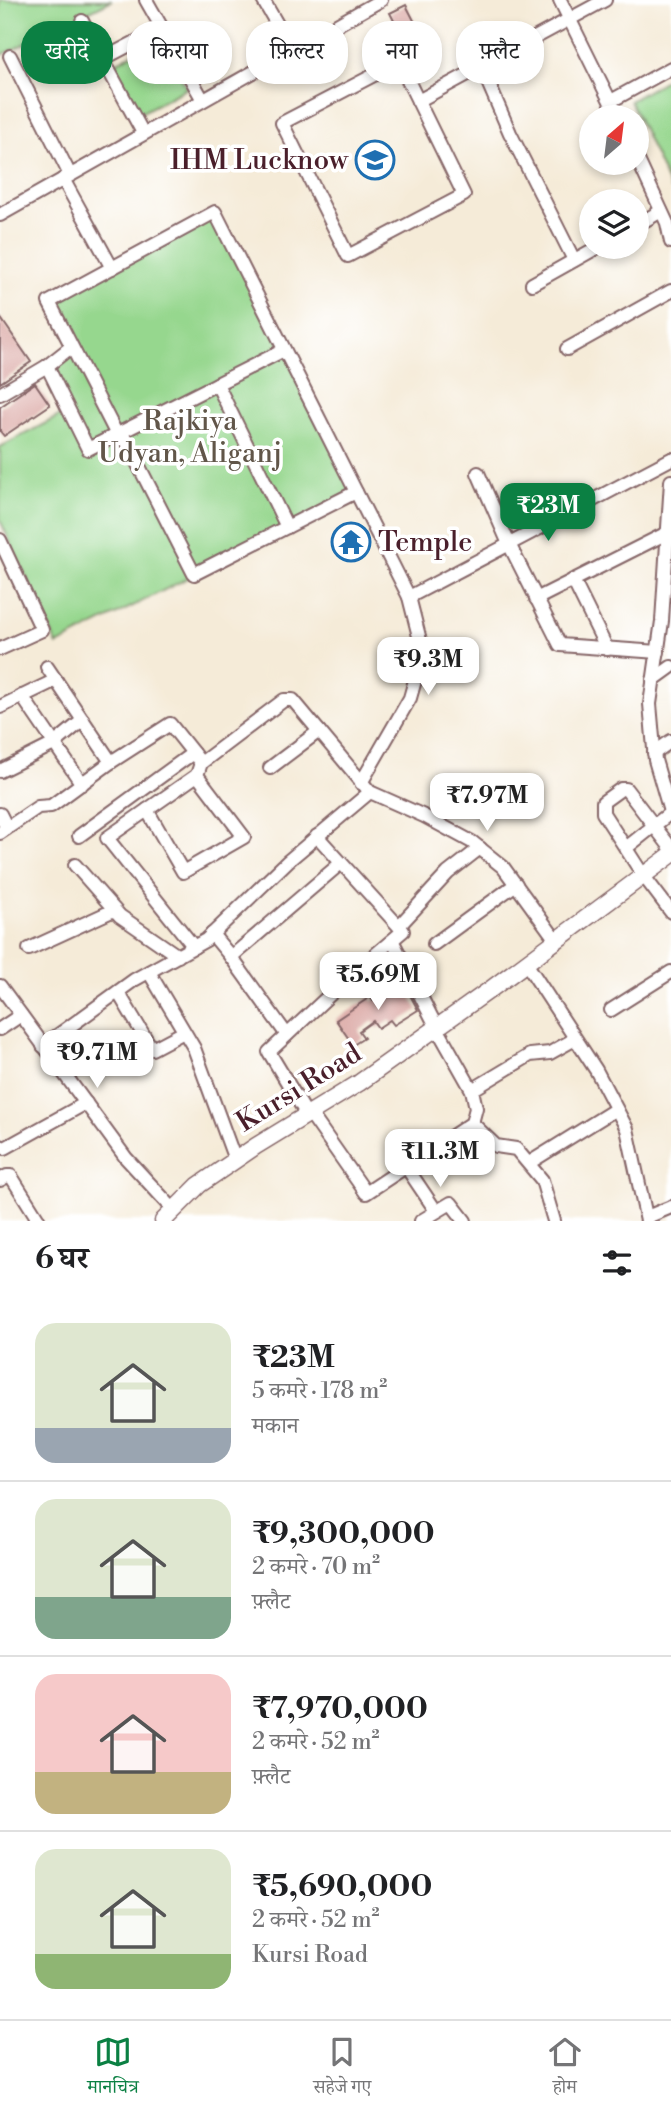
<!DOCTYPE html>
<html lang="hi">
<meta charset="utf-8">
<style>
:root{--surface:#fff;--page:#f6f6f6;--text:#202124;--muted:#757577;--line:#e0e0e0;--accent:#0b8043}
body{margin:0;font-family:"Libre Bodoni","Noto Serif Devanagari",serif;background:var(--page);color:var(--text);height:100vh;display:flex;flex-direction:column;font-size:26px;white-space:nowrap}
*{box-sizing:border-box;margin:0}
p{font-size:23px;color:var(--muted)}
.icon{flex:none;width:38px;height:38px;fill:none;stroke:currentColor;stroke-width:2;stroke-linecap:round;stroke-linejoin:round}
.map{position:relative;height:1221px;overflow:hidden}
.side{display:flex;flex-direction:column;background:var(--surface);flex:1}
.side>*{flex:none}
.top-card{position:absolute;left:21px;top:21px;width:630px;height:63px;display:flex;gap:14px}
.needle{width:46px;rotate:28deg}
.tools{position:absolute;left:579px;top:105px;display:grid;gap:14px}
.tools a{display:grid;place-items:center;width:70px;height:70px;border-radius:50%;background:var(--surface);box-shadow:0 4px 10px #0003;font-size:35px}
.price{position:absolute;translate:-50% -60px;padding:0 16px;border-radius:14px;background:#fff;color:#222;font-size:23px;line-height:46px;filter:drop-shadow(0 2px 4px #0008)}
.price::after{content:'';position:absolute;left:50%;top:42px;width:21px;height:16px;margin-left:-10px;background:inherit;clip-path:polygon(0 0,100% 0,50% 100%)}
.price.active{background:var(--accent);color:#fff}
ul{padding:0;list-style:none}
li{display:flex;align-items:center;gap:21px;height:175px;padding:0 35px}
li+li{border-top:2px solid var(--line)}
li span{display:grid;place-items:center;flex:none;width:196px;height:140px;border-radius:21px;color:#555}
li>.icon{margin-inline-start:auto}
span .icon{width:84px;height:84px;fill:#fffc;stroke-width:1}
li b{font-size:30px}
h2{display:flex;justify-content:space-between;align-items:center;height:84px;padding:0 35px;font-size:30px}
.tag{padding:0 24px;border-radius:28px;background:var(--surface);box-shadow:0 4px 10px #0003;font-size:24px;line-height:63px}
.tag.active{background:var(--accent);color:#fff}
.tabs{display:flex;justify-content:space-around;align-items:center;height:98px;border-top:2px solid var(--line);background:var(--surface);font-size:19px;color:var(--muted)}
.tabs a{display:grid;justify-items:center;gap:4px}
.tabs .active{color:var(--accent)}
.map>svg:first-child{display:block}
.green{fill:#96d78e;stroke:#707b5c;stroke-width:2}
.building{fill:#dba9a5}
.lines{fill:none;stroke-linecap:round;stroke-linejoin:round}
.minor-casing{stroke:#866668;stroke-width:16}
.major-casing{stroke:#866668;stroke-width:19}
.minor{stroke:#fff;stroke-width:12}
.major{stroke:#fff;stroke-width:16}
.labels{text-anchor:middle;dominant-baseline:central;stroke-width:7;stroke-linejoin:round;paint-order:stroke}
.poi-label{font-size:28px;fill:#4a1f2b;stroke:#fff;text-anchor:end}
.park-label{font-size:28px;fill:#615649;stroke:#fff}
.street-label{font-size:28px;fill:#4a1f2b;stroke:#fff}
</style>
<div class="map">
<svg width="671" height="1221" viewBox="0 0 671 1221">
<rect width="100%" height="100%" fill="#fff"/>
<filter id="ink" filterUnits="userSpaceOnUse"><feTurbulence type="fractalNoise" baseFrequency=".0143" numOctaves="2"/><feDisplacementMap in="SourceGraphic" scale="14" xChannelSelector="R" yChannelSelector="G"/><feConvolveMatrix kernelMatrix="1 2 1 2 8 2 1 2 1" color-interpolation-filters="sRGB"/></filter>
<filter id="wash" filterUnits="userSpaceOnUse"><feTurbulence type="fractalNoise" baseFrequency=".00686" numOctaves="4" result="noise"/><feDisplacementMap in="SourceGraphic" scale="28" xChannelSelector="R" yChannelSelector="G"/><feGaussianBlur stdDeviation="1.57" result="paint"/><feColorMatrix in="noise" values="0 0 0 0 0 0 0 0 0 0 0 0 0 0 0 0 0 1.4 0 .05"/><feComposite in="paint" operator="in"/></filter>
<g filter="url(#wash)">
<rect width="100%" height="100%" fill="#f5ebd8"/>
<!-- green -->
<g class="green">
<path d="M0,0H112L0,56Z"/>
<path d="M159,39L187,88L139,114L112,65Z"/>
<path d="M671,77V190L630,101Z"/>
<path d="M215,212L356,492L57,645L0,520V447L69,411L47,366L71,346L49,302Z"/>
</g>
<g id="blocks">
<!-- building -->
<g class="building">
<path d="M406,5L422,36L406,44L390,13Z"/>
<path d="M0,317L31,362L0,383Z"/>
<path d="M35,383L50,405L4,436L0,431V407Z"/>
<path d="M403,982L418,1010L394,1025L390,1020L378,1028L373,1021L359,1031L364,1038L353,1045L336,1020L370,997L373,1001Z"/>
</g>
</g>
</g>
<g filter="url(#ink)">
<use href="#blocks" fill-opacity="0" stroke="#866668" stroke-width="2"/>
<g class="lines">
<defs>
<g id="minor">
<path d="M146,0L203,100"/>
<path d="M263,0L292,50"/>
<path d="M560,0L618,117"/>
<path d="M82,21L143,133"/>
<path d="M10,56L70,175"/>
<path d="M103,59L162,28"/>
<path d="M399,62L464,195L348,256L282,123Z"/>
<path d="M481,66L510,133L574,260"/>
<path d="M418,101L605,0"/>
<path d="M611,101L671,68"/>
<path d="M637,158L667,223L671,242"/>
<path d="M63,179L112,268"/>
<path d="M0,215L381,0"/>
<path d="M637,225L661,211"/>
<path d="M532,284L598,247"/>
<path d="M567,349L671,291"/>
<path d="M47,366L88,449L284,350"/>
<path d="M217,384L287,527"/>
<path d="M0,394L47,366L71,347"/>
<path d="M122,433L194,574L356,492"/>
<path d="M117,435L49,302L215,212L409,597L423,652L410,698L361,783"/>
<path d="M478,473L509,544L560,645L658,652"/>
<path d="M671,481L662,621L650,704L655,760L671,815"/>
<path d="M0,540L42,630L0,649"/>
<path d="M573,580L607,649"/>
<path d="M409,597L671,459"/>
<path d="M536,599L669,532"/>
<path d="M47,667L111,762"/>
<path d="M653,680L671,667"/>
<path d="M22,696L82,784"/>
<path d="M0,707L56,680"/>
<path d="M654,753L671,741"/>
<path d="M270,768L319,731"/>
<path d="M0,771L54,744L83,720"/>
<path d="M147,810L183,872L244,837L197,775L201,763L284,700H293L370,792L424,816L472,842L503,867L556,940"/>
<path d="M0,814L7,828"/>
<path d="M0,833L38,807L51,806L111,762L170,724L201,763"/>
<path d="M79,836L193,753"/>
<path d="M626,848L670,813"/>
<path d="M671,848L626,789H621L603,802V813L643,875L671,912"/>
<path d="M75,865L120,916L178,956"/>
<path d="M399,926L448,873L480,848"/>
<path d="M212,934L231,957L287,1035"/>
<path d="M434,944L516,884"/>
<path d="M194,947L107,838L197,775"/>
<path d="M29,949L114,910"/>
<path d="M231,957L341,863"/>
<path d="M526,963L596,1070L627,1129L647,1221"/>
<path d="M149,972L194,1048L235,1160"/>
<path d="M0,986L126,1158L174,1210"/>
<path d="M118,992L152,1049L184,1032"/>
<path d="M611,1010L671,972"/>
<path d="M0,1029L21,1015"/>
<path d="M43,1046L134,980L206,940L288,861L370,792"/>
<path d="M472,1090L530,1055L550,1053L575,1039"/>
<path d="M310,1113L366,1193L472,1123L476,1108L472,1090L437,1028L393,942"/>
<path d="M307,1115L269,1052L351,975L403,931L317,836"/>
<path d="M472,1123L496,1146L516,1149L542,1180L554,1221"/>
<path d="M0,1146L5,1148L86,1103"/>
<path d="M529,1163L616,1109"/>
<path d="M407,1168L436,1211"/>
<path d="M0,1180L7,1176H11L38,1219L35,1221"/>
<path d="M647,1217L671,1207"/>
<path d="M421,1221L451,1203L465,1221"/>
</g>
<path id="major" d="M163,1221L199,1185L256,1146L359,1083L491,989L671,855"/>
</defs>
<!-- minor casing -->
<use href="#minor" class="minor-casing"/>
<!-- major casing -->
<use href="#major" class="major-casing"/>
<!-- minor -->
<use href="#minor" class="minor"/>
<!-- major -->
<use href="#major" class="major"/>
</g>
</g>
<!-- icons -->
<defs>
<symbol id="university-ring" viewBox="-11 -11 22 22"><circle r="9.5" fill="#fff" stroke="#1f6fb2" stroke-width="1.5"/><path d="M0-5L7-2L0 1L-7-2ZM-4 1L0 2.5L4 1V4Q0 6-4 4Z" fill="#1f6fb2"/></symbol>
<symbol id="temple-ring" viewBox="-11 -11 22 22"><circle r="9.5" fill="#fff" stroke="#1f6fb2" stroke-width="1.5"/><path d="M0-6L5-2H3V0L6.5 2.5H4V6H1.5V3h-3V6H-4V2.5H-6.5L-3 0V-2H-5Z" fill="#1f6fb2"/></symbol>
</defs>
<g fill-rule="evenodd">
<use href="#university-ring" x="353" y="138" width="44" height="44"/>
<use href="#temple-ring" x="329" y="520" width="44" height="44"/>
</g>
<g class="labels">
<!-- poi labels -->
<g class="poi-label">
<text x="348" y="160">IHM Lucknow</text>
<text x="378" y="542" text-anchor="start">Temple</text>
</g>
<!-- park labels -->
<g class="park-label">
<text x="190" y="421">Rajkiya<tspan x="190" dy="32">Udyan, Aliganj</tspan></text>
</g>
<!-- street labels -->
<g class="street-label">
<text transform="translate(299 1088) rotate(-32)">Kursi Road</text>
</g>
</g>
</svg>
<div class="tools">
<a><svg class="needle" viewBox="-14 -14 28 28"><path d="M0-13l5 13h-10z" fill="#e53935"/><path d="M0 13l5-13h-10z" fill="#757577"/></svg></a>
<a><svg class="icon" aria-label="layers" viewBox="0 0 24 24"><path d="M12 4l9 5-9 5-9-5zM3 14l9 5 9-5"/></svg></a>
</div>
<b class="price active" style="left:548px;top:543px">₹23M</b>
<b class="price" style="left:428px;top:697px">₹9.3M</b>
<b class="price" style="left:487px;top:833px">₹7.97M</b>
<b class="price" style="left:378px;top:1012px">₹5.69M</b>
<b class="price" style="left:97px;top:1090px">₹9.71M</b>
<b class="price" style="left:440px;top:1189px">₹11.3M</b>
<div class="top-card">
<a class="tag active">खरीदें</a>
<a class="tag">किराया</a>
<a class="tag">फ़िल्टर</a>
<a class="tag">नया</a>
<a class="tag">फ़्लैट</a>
</div>
</div>
<section class="side">
<h2>6 घर<svg class="icon" aria-label="filters" viewBox="0 0 24 24"><path d="M4 7h16M4 17h16"/><circle cx="9" cy="7" r="2"/><circle cx="15" cy="17" r="2"/></svg></h2>
<ul>
<li><span style="background:linear-gradient(#dfe7d0 75%,#9aa5b1 0)"><svg class="icon" aria-label="home" viewBox="0 0 24 24"><path d="M3 11l9-7 9 7M6 9v11h12V9"/></svg></span><div><b>₹23M</b><p>5 कमरे · 178 m²</p><p>मकान</p></div></li>
<li><span style="background:linear-gradient(#dfe7d0 70%,#7fa58c 0)"><svg class="icon" aria-label="home" viewBox="0 0 24 24"><path d="M3 11l9-7 9 7M6 9v11h12V9"/></svg></span><div><b>₹9,300,000</b><p>2 कमरे · 70 m²</p><p>फ़्लैट</p></div></li>
<li><span style="background:linear-gradient(#f6c9c9 70%,#c2b280 0)"><svg class="icon" aria-label="home" viewBox="0 0 24 24"><path d="M3 11l9-7 9 7M6 9v11h12V9"/></svg></span><div><b>₹7,970,000</b><p>2 कमरे · 52 m²</p><p>फ़्लैट</p></div></li>
<li><span style="background:linear-gradient(#dfe7d0 75%,#8fb573 0)"><svg class="icon" aria-label="home" viewBox="0 0 24 24"><path d="M3 11l9-7 9 7M6 9v11h12V9"/></svg></span><div><b>₹5,690,000</b><p>2 कमरे · 52 m²</p><p>Kursi Road</p></div></li>
</ul>
</section>
<nav class="tabs">
<a class="active"><svg class="icon" aria-label="map" viewBox="0 0 24 24"><path d="M3 6l6-2 6 2 6-2v14l-6 2-6-2-6 2zM9 4v14M15 6v14"/></svg>मानचित्र</a>
<a><svg class="icon" aria-label="saved" viewBox="0 0 24 24"><path d="M7 4h10v16l-5-4-5 4z"/></svg>सहेजे गए</a>
<a><svg class="icon" aria-label="home" viewBox="0 0 24 24"><path d="M3 11l9-7 9 7M6 9v11h12V9"/></svg>होम</a>
</nav>
